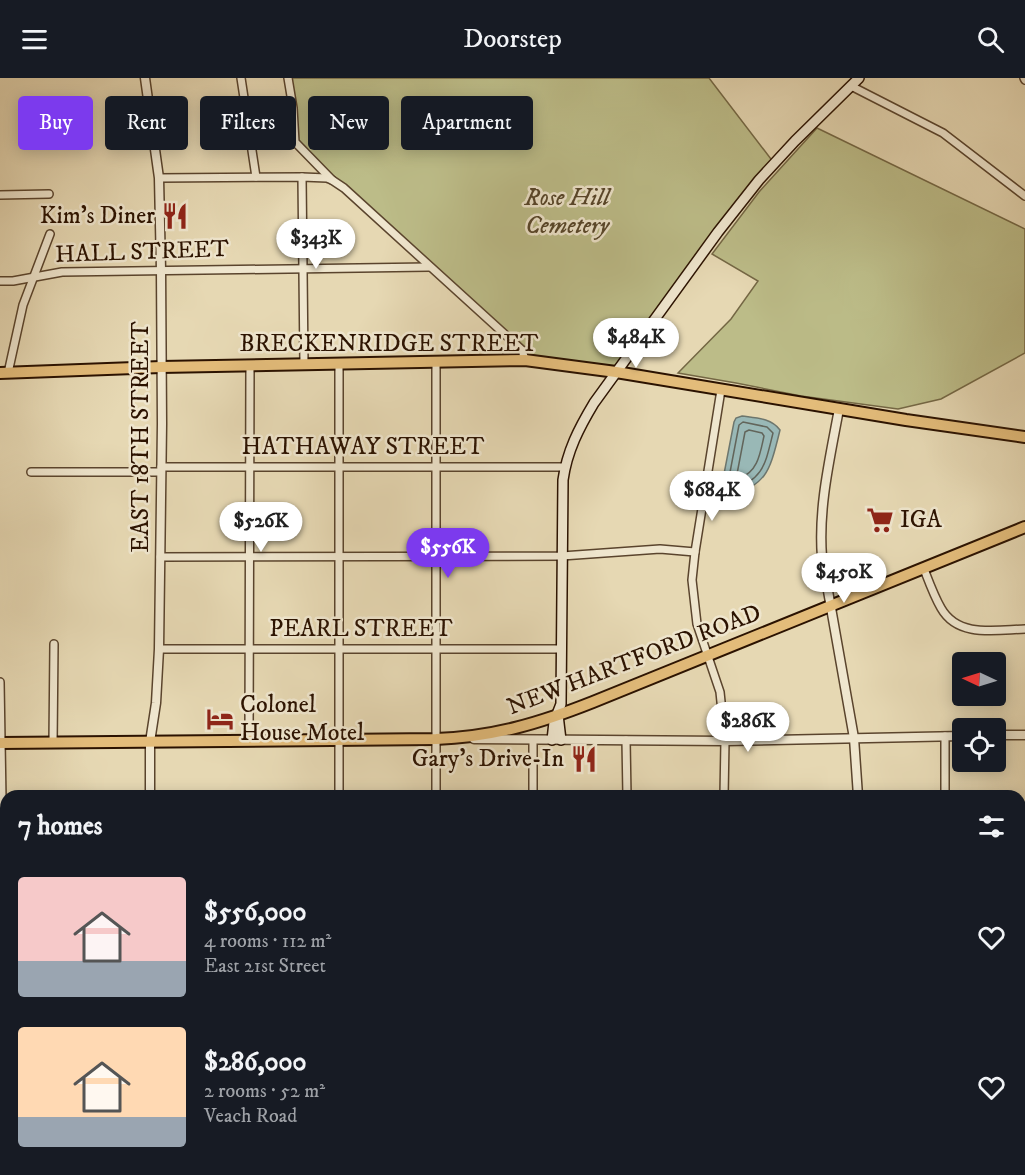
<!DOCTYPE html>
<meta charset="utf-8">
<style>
:root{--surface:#171b24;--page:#242831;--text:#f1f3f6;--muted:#9ea1a6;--accent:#7c3aed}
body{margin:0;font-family:"IM FELL DW Pica",serif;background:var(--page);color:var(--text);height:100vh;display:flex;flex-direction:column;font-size:22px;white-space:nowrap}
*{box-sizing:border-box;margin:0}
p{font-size:20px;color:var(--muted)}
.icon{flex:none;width:33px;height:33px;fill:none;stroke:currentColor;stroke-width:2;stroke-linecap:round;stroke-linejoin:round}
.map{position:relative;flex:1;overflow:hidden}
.side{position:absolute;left:0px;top:712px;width:1026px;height:386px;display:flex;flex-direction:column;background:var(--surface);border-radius:18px 18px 0 0;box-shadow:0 3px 15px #0003}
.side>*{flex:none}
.banner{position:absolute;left:18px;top:18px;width:600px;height:54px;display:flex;gap:12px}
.needle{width:39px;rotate:274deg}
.fabs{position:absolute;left:952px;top:574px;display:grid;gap:12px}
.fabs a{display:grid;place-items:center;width:54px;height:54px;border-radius:6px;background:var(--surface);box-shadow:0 3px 15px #0003;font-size:30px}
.price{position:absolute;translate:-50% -51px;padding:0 14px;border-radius:21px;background:#fff;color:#222;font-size:20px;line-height:39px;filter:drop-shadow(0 2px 3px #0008)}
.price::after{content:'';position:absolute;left:50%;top:36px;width:18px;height:14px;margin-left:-9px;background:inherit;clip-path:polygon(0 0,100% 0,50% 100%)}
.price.active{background:var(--accent);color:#fff}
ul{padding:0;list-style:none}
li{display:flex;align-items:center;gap:18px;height:150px;padding:0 18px}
li span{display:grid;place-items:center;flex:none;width:168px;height:120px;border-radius:6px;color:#555}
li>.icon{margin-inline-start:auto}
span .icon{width:72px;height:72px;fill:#fffc;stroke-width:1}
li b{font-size:26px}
h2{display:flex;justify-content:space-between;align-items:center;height:72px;padding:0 18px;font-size:26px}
.pill{padding:0 21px;border-radius:6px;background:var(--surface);box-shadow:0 3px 15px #0003;font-size:21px;line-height:54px}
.pill.active{background:var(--accent);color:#fff}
header{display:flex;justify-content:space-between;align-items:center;height:78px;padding:0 18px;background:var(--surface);font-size:27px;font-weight:600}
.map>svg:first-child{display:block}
.green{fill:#bcbc88;stroke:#746744;stroke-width:1.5}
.water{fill:#99b8b6;stroke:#6d766d;stroke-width:1.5}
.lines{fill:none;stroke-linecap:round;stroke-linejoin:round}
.shore{stroke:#62655b;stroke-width:1.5}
.minor-casing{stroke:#5a442d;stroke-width:10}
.tertiary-casing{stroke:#5a442d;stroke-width:11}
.secondary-casing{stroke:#2b1200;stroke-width:12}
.primary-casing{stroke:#2b1200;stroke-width:14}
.minor{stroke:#efe6ce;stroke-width:7}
.tertiary{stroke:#efe6ce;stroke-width:8}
.secondary{stroke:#efe6ce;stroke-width:9}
.primary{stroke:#e3bc7a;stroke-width:10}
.labels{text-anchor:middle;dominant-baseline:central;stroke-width:5;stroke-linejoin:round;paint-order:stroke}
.park-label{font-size:24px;font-style:italic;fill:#564529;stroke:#efe6ce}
.poi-label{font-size:24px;fill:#2b1200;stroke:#efe6ce;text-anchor:end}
.street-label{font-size:24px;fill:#2b1200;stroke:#efe6ce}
</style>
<header><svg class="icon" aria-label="menu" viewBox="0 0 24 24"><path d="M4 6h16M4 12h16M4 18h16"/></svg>Doorstep<svg class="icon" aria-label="search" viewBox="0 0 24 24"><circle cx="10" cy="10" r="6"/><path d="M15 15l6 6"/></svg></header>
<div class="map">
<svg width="1025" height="1097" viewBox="0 0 1025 1097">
<rect width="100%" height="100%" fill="#e6d8b3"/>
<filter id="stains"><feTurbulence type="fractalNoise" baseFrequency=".00333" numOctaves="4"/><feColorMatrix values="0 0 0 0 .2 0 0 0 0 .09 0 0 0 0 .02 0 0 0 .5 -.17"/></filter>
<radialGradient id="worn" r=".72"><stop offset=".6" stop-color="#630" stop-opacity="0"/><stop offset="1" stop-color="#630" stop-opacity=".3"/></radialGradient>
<!-- green -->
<g class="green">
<path d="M288,0H709L774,85L616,294L525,282L522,272L295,64Z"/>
<path d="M817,50L1025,151V275L941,321L898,331L801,318L736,305L678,295L731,241L758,203L712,176L759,114Z"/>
</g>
<!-- water -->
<path class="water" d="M742,338C756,340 771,340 780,352C767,406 765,402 718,427L734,344L736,340Z"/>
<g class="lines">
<!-- shore -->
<g class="shore">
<path d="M743,344L767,349L773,355C765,387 764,401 730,413L727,410L739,347Z"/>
<path d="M749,352L762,355L764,358C760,376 758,393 740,400L737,396L745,354Z"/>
</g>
<defs>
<g id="minor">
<path d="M241,0L256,99"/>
<path d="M288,0L293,30L295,64L332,102L344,110L522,272L525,282"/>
<path d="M1024,0L1025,2"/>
<path d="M851,8L943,55L1025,118"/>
<path d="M302,99L304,286"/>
<path d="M159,100L302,99L327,100L332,102"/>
<path d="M0,117L49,116"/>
<path d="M0,203H13L62,194L429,189"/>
<path d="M436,283V718"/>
<path d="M339,285V718"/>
<path d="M8,295L23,227L50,156"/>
<path d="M721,312L695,474L692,502L697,546L720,614L725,663L724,718"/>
<path d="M161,389H565"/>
<path d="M31,394H161"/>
<path d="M160,479L562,478L660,471L695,474"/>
<path d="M924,491C929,504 934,518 941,530C958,560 995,552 1025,551"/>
<path d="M159,571H562"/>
<path d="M945,658V718"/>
<path d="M533,662V718"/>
<path d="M626,662L627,718"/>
<path d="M249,663L250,287"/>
<path d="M53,665L54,566"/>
<path d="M0,965L5,938V899L0,604"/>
<path d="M0,1028H6"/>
<path d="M1020,1064H1025"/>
<path d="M432,1092V1097"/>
<path d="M439,1092L440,1097"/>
<path d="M635,1092V1097"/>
<path d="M727,1092V1097"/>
<path d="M339,1097V1092"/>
<path d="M530,1097V1092"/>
<path d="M538,1097V1092"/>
<path d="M627,1097V1092"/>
</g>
<g id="tertiary">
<path d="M145,0L159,100L161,192L162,346L159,571L156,625L150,664V718"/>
<path d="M839,331C830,380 818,430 822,479L854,660L858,718"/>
<path d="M996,657H1025"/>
<path d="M474,661L725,663L963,658"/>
<path d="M1020,1012H1025"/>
<path d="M0,1017H6"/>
<path d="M152,1092V1097"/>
<path d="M865,1092V1097"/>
</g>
<g id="secondary">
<path d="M558,637L561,662"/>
<path d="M552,662L554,644L561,626L563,402C567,373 579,350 594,325L718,154L759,102L795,63L859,0"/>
</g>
<g id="primary">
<path d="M0,295L161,289L525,282L616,294L906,342L1025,359"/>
<path d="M0,665L436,661C494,659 540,645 593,624L1025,449"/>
</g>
</defs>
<!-- minor casing -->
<use href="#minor" class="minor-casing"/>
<!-- tertiary casing -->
<use href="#tertiary" class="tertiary-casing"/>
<!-- secondary casing -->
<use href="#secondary" class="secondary-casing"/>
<!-- primary casing -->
<use href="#primary" class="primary-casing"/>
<!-- minor -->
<use href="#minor" class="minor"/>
<!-- tertiary -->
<use href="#tertiary" class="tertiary"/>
<!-- secondary -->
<use href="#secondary" class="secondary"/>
<!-- primary -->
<use href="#primary" class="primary"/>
</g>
<!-- icons -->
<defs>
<symbol id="restaurant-bare" viewBox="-9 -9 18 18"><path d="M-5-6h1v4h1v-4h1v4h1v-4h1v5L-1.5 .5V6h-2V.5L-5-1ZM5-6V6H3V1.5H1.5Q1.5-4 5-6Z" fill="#8f2418" stroke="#efe6ce" stroke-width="2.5" paint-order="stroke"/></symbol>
<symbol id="supermarket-bare" viewBox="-9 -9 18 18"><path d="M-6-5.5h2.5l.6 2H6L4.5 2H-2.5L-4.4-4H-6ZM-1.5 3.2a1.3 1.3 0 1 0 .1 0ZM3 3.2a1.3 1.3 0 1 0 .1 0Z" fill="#8f2418" stroke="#efe6ce" stroke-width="2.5" paint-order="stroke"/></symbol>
<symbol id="hotel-bare" viewBox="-9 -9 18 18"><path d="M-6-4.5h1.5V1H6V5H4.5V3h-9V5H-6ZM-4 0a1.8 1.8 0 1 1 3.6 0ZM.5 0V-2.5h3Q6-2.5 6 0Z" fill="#8f2418" stroke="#efe6ce" stroke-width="2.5" paint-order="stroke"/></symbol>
</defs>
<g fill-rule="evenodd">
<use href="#restaurant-bare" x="156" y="119" width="38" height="38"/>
<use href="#supermarket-bare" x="861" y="423" width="38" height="38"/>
<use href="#hotel-bare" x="201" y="622" width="38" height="38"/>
<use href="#restaurant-bare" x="565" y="662" width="38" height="38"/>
</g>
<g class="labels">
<!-- park labels -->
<g class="park-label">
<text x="567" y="120">Rose Hill<tspan x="567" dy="28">Cemetery</tspan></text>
</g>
<!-- poi labels -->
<g class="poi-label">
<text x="155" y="138">Kim's Diner</text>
<text x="900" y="442" text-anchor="start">IGA</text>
<text x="240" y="627" text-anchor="start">Colonel<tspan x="240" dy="28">House Motel</tspan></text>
<text x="564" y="681">Gary's Drive-In</text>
</g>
<!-- street labels -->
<g class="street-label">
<text transform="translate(142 174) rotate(-2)">HALL STREET</text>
<text x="389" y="266">BRECKENRIDGE STREET</text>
<text transform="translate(141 359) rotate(-90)">EAST 18TH STREET</text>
<text x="363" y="369">HATHAWAY STREET</text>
<text x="361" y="551">PEARL STREET</text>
<text transform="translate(634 582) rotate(-21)">NEW HARTFORD ROAD</text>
</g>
</g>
<rect width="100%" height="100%" filter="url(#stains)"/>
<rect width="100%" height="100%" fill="url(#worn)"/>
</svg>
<div class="fabs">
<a><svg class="needle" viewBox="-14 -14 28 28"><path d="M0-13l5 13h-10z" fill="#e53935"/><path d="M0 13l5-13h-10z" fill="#9ea1a6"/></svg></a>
<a><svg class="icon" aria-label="locate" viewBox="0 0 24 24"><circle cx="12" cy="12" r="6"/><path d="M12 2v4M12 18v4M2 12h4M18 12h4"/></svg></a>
</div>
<b class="price" style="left:316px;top:192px">$343K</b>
<b class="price" style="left:636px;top:291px">$484K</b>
<b class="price" style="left:712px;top:444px">$684K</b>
<b class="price" style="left:261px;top:475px">$526K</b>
<b class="price active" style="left:448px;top:501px">$556K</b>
<b class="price" style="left:844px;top:526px">$450K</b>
<b class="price" style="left:748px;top:675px">$286K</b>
<div class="banner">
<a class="pill active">Buy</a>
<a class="pill">Rent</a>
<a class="pill">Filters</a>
<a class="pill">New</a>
<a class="pill">Apartment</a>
</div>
<section class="side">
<h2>7 homes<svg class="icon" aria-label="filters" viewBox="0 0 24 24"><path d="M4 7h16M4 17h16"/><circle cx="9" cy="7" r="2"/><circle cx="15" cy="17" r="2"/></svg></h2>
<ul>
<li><span style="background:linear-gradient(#f6c9c9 70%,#9aa5b1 0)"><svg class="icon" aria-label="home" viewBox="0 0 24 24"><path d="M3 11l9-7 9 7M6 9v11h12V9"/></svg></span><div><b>$556,000</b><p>4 rooms · 112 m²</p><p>East 21st Street</p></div><svg class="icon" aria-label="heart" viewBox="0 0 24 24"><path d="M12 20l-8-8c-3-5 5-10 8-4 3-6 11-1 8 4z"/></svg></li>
<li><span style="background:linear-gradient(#ffd9b3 75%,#9aa5b1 0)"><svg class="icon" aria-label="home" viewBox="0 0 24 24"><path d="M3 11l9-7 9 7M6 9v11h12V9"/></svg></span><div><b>$286,000</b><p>2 rooms · 52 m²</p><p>Veach Road</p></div><svg class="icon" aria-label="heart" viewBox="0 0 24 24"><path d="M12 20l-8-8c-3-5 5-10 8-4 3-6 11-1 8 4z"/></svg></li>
</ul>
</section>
</div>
